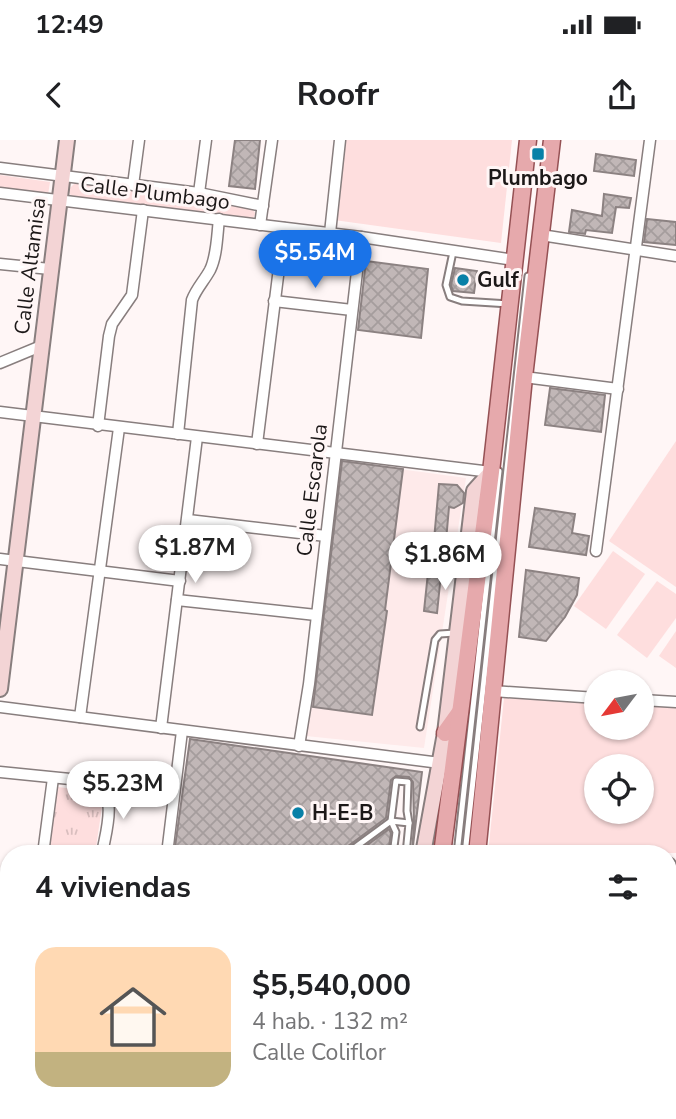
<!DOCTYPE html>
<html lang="es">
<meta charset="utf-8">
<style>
:root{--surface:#fff;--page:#f6f6f6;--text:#202124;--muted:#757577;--line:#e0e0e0;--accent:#1a73e8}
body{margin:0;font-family:"Nunito Sans",sans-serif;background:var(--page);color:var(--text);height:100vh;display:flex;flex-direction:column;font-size:26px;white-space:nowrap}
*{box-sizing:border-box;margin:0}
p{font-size:23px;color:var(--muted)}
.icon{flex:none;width:38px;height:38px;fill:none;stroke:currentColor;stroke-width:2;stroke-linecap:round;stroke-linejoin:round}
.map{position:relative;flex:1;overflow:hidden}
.drawer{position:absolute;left:0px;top:705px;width:677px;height:275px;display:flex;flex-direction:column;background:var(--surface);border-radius:28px 28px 0 0;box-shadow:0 2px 5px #0004}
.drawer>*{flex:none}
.needle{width:46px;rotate:238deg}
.tools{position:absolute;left:584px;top:530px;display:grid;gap:14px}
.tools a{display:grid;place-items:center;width:70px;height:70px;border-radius:50%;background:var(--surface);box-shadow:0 2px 5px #0004;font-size:35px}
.price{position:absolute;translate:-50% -60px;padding:0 16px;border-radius:24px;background:#fff;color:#222;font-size:23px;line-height:46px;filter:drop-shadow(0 2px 4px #0008)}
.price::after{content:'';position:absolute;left:50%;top:42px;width:21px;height:16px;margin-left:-10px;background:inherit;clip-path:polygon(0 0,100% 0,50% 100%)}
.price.current{background:var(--accent);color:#fff}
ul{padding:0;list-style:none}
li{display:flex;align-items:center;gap:21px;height:175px;padding:0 35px}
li+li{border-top:2px solid var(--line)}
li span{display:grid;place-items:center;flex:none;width:196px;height:140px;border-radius:21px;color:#555}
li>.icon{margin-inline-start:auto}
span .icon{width:84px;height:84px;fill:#fffc;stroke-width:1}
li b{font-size:30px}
h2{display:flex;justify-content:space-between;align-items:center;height:84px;padding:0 35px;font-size:30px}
.status{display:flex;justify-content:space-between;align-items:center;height:49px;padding:0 35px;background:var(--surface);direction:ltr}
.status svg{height:19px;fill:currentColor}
header{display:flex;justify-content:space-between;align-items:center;height:91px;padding:0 35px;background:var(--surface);font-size:32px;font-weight:700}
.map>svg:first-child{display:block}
.built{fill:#feeaea}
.green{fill:#fedede;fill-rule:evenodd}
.park{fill:url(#park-tufts)}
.building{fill:url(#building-cross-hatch);stroke:#8c8282;stroke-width:2}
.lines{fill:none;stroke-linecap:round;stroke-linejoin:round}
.lane-casing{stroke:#887e7e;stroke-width:9}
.street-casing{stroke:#887e7e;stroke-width:13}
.secondary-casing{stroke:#887e7e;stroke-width:18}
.primary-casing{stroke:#955154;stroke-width:19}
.lane{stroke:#fff;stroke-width:5}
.street{stroke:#fff;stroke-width:10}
.secondary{stroke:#f3d4d5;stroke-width:14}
.primary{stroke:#e6a9ac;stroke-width:16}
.poi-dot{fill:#0880a7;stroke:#fff6f6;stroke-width:2.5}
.labels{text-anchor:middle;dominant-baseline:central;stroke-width:6;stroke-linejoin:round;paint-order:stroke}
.poi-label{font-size:21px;font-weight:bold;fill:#1c1818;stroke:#fff6f6;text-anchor:start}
.street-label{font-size:21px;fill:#1c1818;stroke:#fff6f6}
</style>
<div class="status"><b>12:49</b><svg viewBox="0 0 49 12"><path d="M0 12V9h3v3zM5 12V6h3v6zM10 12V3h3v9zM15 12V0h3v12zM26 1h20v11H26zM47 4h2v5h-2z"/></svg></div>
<header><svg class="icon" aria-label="back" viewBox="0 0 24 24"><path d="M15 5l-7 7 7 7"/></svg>Roofr<svg class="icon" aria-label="share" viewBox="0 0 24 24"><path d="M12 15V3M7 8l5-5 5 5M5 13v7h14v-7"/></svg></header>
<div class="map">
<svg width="676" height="979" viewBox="0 0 676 979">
<defs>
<pattern id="park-tufts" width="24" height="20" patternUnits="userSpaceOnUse" patternTransform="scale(1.75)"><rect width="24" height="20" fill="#fedede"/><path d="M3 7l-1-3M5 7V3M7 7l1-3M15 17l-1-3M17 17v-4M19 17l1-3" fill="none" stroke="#d9bebe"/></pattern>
<pattern id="building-cross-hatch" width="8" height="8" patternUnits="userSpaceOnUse" patternTransform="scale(1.75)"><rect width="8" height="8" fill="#c1b7b7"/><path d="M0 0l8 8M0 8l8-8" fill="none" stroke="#a59d9d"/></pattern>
</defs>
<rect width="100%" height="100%" fill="#fff6f6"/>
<!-- built -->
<path class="built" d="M340,321L466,338L424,608L306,596Z"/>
<!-- green -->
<g class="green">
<path d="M344,0H512L501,103L334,80Z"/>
<path d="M0,35L50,42L48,55L0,48Z"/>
<path d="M75,43L251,67L256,74L251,80L72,58L68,50Z"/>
<path d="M676,301V447L609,401Z"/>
<path d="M613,411L645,434L606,489L574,466Z"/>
<path d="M657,441L676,454V478L647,518L617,495Z"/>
<path d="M676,491V528L659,516Z"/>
<path d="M504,558L597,563V588H642V565L676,567V713L488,714ZM597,626H642V672H597Z"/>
<path d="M676,854V979H457V971H668L669,856Z"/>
</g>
<!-- park -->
<path class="park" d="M58,647L104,653L95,714H48Z"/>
<!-- building -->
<g class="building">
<path d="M235,0H260L255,49L229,46Z"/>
<path d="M596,14L636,20L634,36L594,31Z"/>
<path d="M604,54L631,58L629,68L616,67L612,93L586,90L585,94L569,92L572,70L602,76Z"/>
<path d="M647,79L676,82V105L644,102Z"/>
<path d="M366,121L428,129L421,198L358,190Z"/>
<path d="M455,128L477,131L474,153L453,151L451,145Z"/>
<path d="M550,248L605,255L601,292L545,285Z"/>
<path d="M342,321L403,329L385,470L387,471L372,575L313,567Z"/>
<path d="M439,344L457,345L464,353L463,363L454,368L449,367L446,401L434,400Z"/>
<path d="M535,368L575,374L572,393L589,396L586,415L529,407Z"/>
<path d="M429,423L442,424L437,473L424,471Z"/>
<path d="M526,430L579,438L577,455L565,477L546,501L519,497Z"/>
<path d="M190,599L422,632L412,714L414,683L413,642L409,637L396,636L391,640L386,678L343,710L341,714H174Z"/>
<path d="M389,689L391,693L388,714H355Z"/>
<path d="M47,971H273L257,979H46Z"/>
</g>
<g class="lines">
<defs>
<g id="lane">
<path d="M453,112L446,145L450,157L462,161L509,164"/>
<path d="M420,587L435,500L440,494L455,493"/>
<path d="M346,714L391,681L409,683L406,714"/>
<path d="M393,714L396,692L391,681L396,641L408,642L407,671L409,683"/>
<path d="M457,714L499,331"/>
<path d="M465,714L528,136"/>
<path d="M320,971L327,976L340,979"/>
<path d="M359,979L360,971"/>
<path d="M388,979L390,971"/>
<path d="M425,979L426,971"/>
<path d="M432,979L433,971"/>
</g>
<g id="street">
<path d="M0,28L199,53L263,66"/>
<path d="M133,45L139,0"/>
<path d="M0,53L361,97L514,120"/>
<path d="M199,53L206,0"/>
<path d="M260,85L272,0"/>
<path d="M330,93L340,0"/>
<path d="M541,95L676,116"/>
<path d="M0,124L50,129"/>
<path d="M274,161L352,170"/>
<path d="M0,223L41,206"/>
<path d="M524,237L618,249"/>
<path d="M0,272L491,332"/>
<path d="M98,286L109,196L112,184L132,155L143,70"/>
<path d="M178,294L192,160C196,149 204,141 210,130C217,116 217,96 219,79"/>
<path d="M257,304L284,88"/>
<path d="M188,380L326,396"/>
<path d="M596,411L650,0"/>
<path d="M0,419L180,441"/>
<path d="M177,460L316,475"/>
<path d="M493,551L597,558"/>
<path d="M642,560L676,562"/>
<path d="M0,567L440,623"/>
<path d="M80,577L119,288"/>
<path d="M161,588L197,297"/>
<path d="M299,606L309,544L361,97"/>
<path d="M0,632L90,641C120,653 106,689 102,714"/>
<path d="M43,714L53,638"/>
<path d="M167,714L182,591"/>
<path d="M0,780L9,781"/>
<path d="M668,828L676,826"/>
<path d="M0,838L9,839"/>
<path d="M0,902L9,904"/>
</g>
<g id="secondary">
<path d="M0,549L67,0"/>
<path d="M423,714L445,593L474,351L491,332"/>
<path d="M668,725L673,744L668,752"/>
<path d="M285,979L295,971"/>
</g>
<g id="primary">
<path d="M445,593L460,572"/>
<path d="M442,714L491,332L528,0"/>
<path d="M477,714L524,237L552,0"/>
<path d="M406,979L407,971"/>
<path d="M446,979L447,971"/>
</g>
</defs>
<!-- lane casing -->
<use href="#lane" class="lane-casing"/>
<!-- street casing -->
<use href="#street" class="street-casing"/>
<!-- secondary casing -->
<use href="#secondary" class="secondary-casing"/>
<!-- primary casing -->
<use href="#primary" class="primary-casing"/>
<!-- lane -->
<use href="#lane" class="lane"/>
<!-- street -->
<use href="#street" class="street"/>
<!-- secondary -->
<use href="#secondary" class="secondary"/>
<!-- primary -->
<use href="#primary" class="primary"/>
</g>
<!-- markers -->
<g class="poi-dot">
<rect x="531" y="7" width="14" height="14" rx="3.5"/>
<circle cx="463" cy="140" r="7"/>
<circle cx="298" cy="673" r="7"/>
</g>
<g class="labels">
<!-- poi labels -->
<g class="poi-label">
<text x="538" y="38" text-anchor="middle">Plumbago</text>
<text x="477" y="140">Gulf</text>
<text x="312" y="673">H-E-B</text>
</g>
<!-- street labels -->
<g class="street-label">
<text transform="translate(155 53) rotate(7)">Calle Plumbago</text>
<text transform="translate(30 126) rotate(-83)">Calle Altamisa</text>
<text transform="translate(312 350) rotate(-83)">Calle Escarola</text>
</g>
</g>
</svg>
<div class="tools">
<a><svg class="needle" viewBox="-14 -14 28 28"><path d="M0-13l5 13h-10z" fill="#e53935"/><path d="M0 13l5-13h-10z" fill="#757577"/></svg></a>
<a><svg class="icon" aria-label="locate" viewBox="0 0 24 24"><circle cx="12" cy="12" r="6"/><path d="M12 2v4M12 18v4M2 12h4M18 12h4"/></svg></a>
</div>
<b class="price current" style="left:315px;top:150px">$5.54M</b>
<b class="price" style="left:195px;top:445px">$1.87M</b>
<b class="price" style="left:445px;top:452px">$1.86M</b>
<b class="price" style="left:123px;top:681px">$5.23M</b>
<section class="drawer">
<h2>4 viviendas<svg class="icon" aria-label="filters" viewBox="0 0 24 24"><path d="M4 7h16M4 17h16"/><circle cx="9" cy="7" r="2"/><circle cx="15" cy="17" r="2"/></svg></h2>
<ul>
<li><span style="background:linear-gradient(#ffd9b3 75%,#c2b280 0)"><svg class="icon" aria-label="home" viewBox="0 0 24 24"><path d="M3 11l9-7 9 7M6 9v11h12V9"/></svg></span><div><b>$5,540,000</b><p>4 hab. · 132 m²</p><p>Calle Coliflor</p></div></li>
</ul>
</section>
</div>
